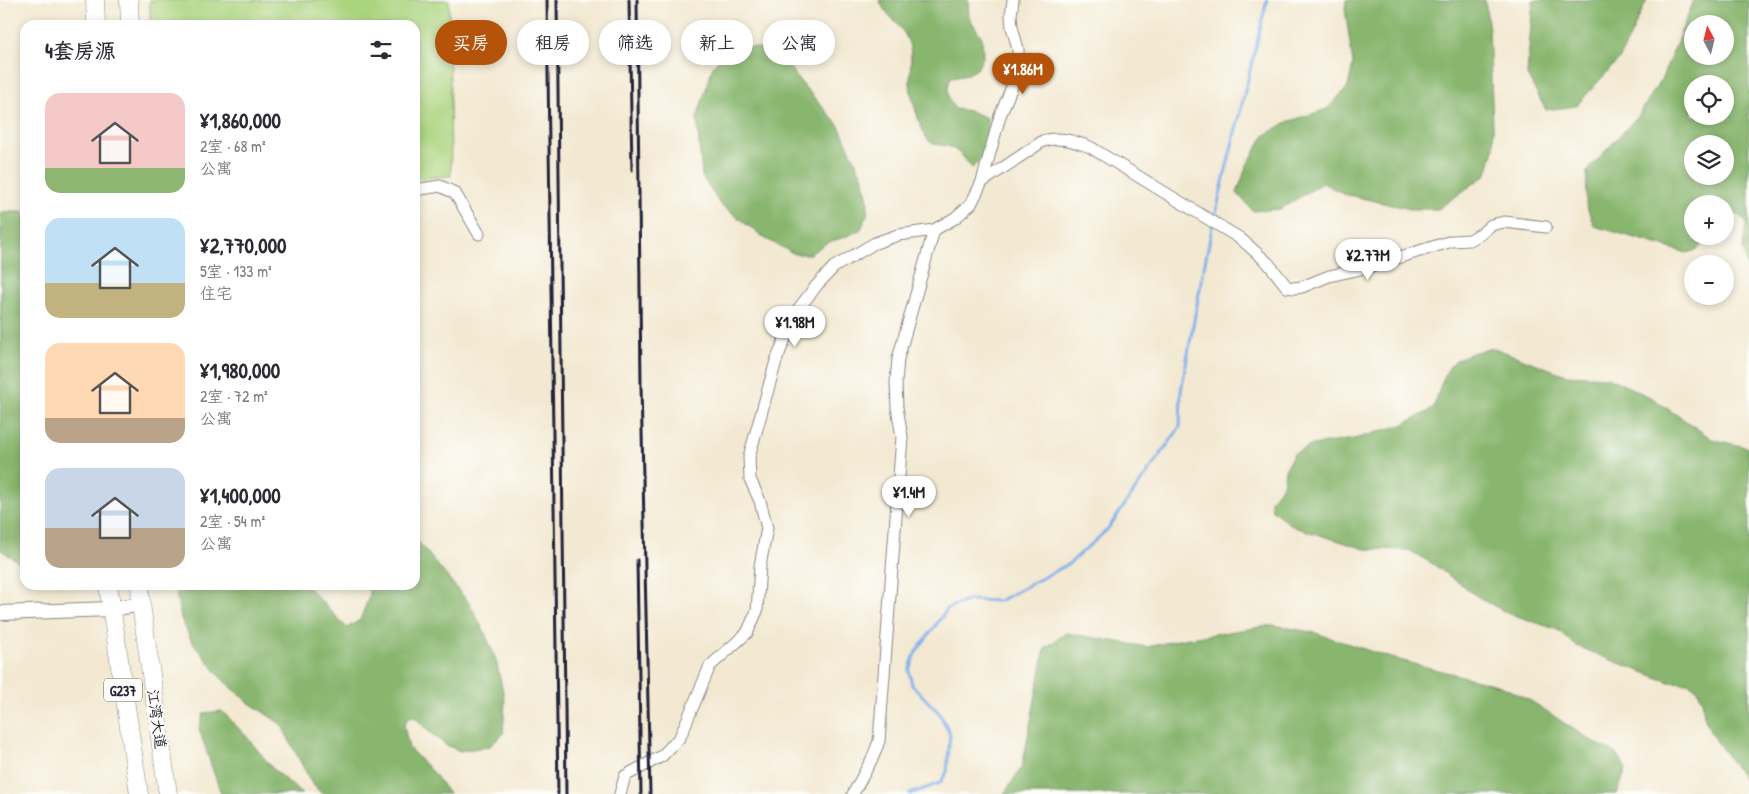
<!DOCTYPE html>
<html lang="zh">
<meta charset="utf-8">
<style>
:root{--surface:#fff;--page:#f2f2f3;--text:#2b2b33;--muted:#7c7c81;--accent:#b45309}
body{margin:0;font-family:"Patrick Hand","LXGW WenKai TC",sans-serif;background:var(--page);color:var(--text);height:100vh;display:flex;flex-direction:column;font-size:19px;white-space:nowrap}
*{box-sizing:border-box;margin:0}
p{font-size:16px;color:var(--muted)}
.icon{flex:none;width:28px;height:28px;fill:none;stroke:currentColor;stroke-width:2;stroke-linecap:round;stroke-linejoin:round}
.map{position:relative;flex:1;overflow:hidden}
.panel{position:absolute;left:20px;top:20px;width:400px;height:570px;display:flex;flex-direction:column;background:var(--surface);border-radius:15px;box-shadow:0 2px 8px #0003}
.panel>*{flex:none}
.hud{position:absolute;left:435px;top:20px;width:475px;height:45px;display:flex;gap:10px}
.needle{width:32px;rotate:353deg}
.controls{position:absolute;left:1684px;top:15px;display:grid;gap:10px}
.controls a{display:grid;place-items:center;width:50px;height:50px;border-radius:50%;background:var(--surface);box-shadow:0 2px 8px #0003;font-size:25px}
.price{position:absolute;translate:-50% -42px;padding:0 11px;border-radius:18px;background:#fff;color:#222;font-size:16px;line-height:32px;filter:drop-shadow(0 1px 2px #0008)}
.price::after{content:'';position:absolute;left:50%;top:30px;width:15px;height:11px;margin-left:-8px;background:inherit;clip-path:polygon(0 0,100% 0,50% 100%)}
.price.selected{background:var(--accent);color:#fff}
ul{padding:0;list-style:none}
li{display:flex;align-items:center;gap:15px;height:125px;padding:0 25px}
li span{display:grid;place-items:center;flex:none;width:140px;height:100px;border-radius:15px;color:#555}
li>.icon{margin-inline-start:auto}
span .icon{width:60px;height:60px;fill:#fffc;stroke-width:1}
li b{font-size:21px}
h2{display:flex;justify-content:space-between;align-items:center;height:60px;padding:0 25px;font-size:21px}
.chip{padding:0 18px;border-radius:22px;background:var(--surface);box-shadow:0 2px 8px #0003;font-size:18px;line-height:45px}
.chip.selected{background:var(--accent);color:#fff}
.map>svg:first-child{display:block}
.green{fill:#abd47f;stroke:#667b5d}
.forest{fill:#88b66e;stroke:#556c54;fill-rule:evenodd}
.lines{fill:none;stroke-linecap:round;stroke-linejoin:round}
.stream{stroke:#80b0eb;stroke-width:3}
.minor-casing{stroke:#8a8686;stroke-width:13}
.tertiary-casing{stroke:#8a8686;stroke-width:16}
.trunk-casing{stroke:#8a8686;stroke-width:19}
.minor{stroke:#fff;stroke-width:11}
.tertiary{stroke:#fff;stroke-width:14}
.trunk{stroke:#fff;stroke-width:18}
.rail{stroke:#22223b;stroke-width:3}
.labels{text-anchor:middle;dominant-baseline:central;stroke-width:4;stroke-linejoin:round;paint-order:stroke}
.shield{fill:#fdfcf7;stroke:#646373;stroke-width:1}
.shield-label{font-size:14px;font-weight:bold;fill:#22223b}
.street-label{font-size:15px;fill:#22223b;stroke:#fdfcf7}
</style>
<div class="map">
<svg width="1749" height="794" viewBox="0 0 1749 794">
<rect width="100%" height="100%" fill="#fdfcf7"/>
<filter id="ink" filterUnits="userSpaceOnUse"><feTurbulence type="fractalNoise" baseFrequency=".02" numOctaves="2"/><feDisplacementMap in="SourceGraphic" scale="10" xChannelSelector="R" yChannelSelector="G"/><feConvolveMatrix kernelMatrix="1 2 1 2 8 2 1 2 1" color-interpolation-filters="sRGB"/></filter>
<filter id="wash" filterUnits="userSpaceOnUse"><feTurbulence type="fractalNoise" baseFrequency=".0096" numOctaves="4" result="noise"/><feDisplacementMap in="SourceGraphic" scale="20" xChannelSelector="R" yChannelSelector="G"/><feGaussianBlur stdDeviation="1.12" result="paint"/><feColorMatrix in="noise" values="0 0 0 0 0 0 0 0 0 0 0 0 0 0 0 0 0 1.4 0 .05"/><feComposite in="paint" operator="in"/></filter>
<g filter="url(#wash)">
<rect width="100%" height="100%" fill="#f3e9d2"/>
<!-- green -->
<path class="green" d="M150,0H449L451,176L415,179V25H150Z"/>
<!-- forest -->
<g class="forest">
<path d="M879,0H968L969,17L982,38L983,57L977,69L968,74L951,77C946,89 947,98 955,109L970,111L987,118C990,133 985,158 972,168C966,160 960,152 950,147C943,143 935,147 929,141C921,133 910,94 910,82C910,70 912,59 910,47C906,27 887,18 879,0Z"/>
<path d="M1346,0H1485L1489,30L1494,149L1487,174L1438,209H1410L1344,194L1323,183L1280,209L1253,211L1237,193L1247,165L1264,136L1287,122L1327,109L1348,87L1353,64L1345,9Z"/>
<path d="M1533,0H1647L1620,58L1576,106L1546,110L1527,75Z"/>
<path d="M1694,0H1749V268L1747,267L1743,248L1746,221L1737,214L1725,219V204H1692V236H1711L1696,250L1687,253L1594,226L1586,204L1587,171L1639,115L1662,78ZM1692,24H1725V56H1692ZM1692,84H1725V116H1692ZM1692,144H1725V176H1692Z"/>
<path d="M736,45L771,50L784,59L798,79L839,126L862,176L868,200L867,215L861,229L845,237L826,243L810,254H795L766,239L720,204L702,176L697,118L713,66L725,52Z"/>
<path d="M1,212H25V567L0,549Z"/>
<path d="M1494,348L1566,375L1607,377L1652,398L1712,439L1749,448V786L1711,733L1704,715L1702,700L1698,690L1689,683L1669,682L1606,658L1575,645L1558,630L1508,613L1481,599L1433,564L1409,550L1365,549L1294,527L1272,510L1271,500L1283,485L1285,470L1293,454L1313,445L1354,439L1402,425L1433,409C1437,399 1443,374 1451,365C1461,354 1479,351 1494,348Z"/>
<path d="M415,538L469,603L484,631L496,660L505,701L503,734L490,746L460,751L446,745L428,731L416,718L408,717L404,726L409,748L436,776L449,794H322L312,784L281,724L248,702L222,679L191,640L181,618L177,599V585H306L347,628L360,620L369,597V585H415Z"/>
<path d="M1273,625L1316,633L1391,658L1501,686L1531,701L1593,742L1617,754L1626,769L1617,794H1004L1022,767L1045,648L1066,633L1147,647L1183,639Z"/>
<path d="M222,711L246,736L273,769L302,794H221L199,729L204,713Z"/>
</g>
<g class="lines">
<!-- stream -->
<path class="stream" d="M910,794L940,783L947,772L950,734L940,714L912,685L909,670L916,652L948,608L969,600L999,601L1070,563L1107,530L1180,427L1181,391L1203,272L1212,228L1267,0"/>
</g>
</g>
<g filter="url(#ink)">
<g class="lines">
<defs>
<g id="minor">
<path d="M982,182L1000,116L1013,84L1018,59V49L1012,27L1011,15L1013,0"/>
<path d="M415,190L440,186L455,193L479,234"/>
<path d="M620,794L625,776L662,756L680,737L710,666L747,633L757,611L760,566L767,528L760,501L750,479L749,457L776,361L796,312L817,285L834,267L875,243L898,235L934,230L955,218L971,204L982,182L1043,141C1059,136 1074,141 1090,147L1241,239L1268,263L1287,287L1294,288L1302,287L1329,276L1365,268L1452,241L1470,240L1482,233L1491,225L1504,222L1546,227"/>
<path d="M853,794L873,757L879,741L902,437L897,407L896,382L898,359L934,230"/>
</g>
<path id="tertiary" d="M0,613L111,609L141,604"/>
<g id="trunk">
<path d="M95,0L96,25"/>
<path d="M129,0L130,25"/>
<path d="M108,585L139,794"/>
<path d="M140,585L141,604L168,794"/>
</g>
</defs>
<!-- minor casing -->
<use href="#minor" class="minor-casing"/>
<!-- tertiary casing -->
<use href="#tertiary" class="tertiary-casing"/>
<!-- trunk casing -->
<use href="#trunk" class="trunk-casing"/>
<!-- minor -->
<use href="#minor" class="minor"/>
<!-- tertiary -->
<use href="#tertiary" class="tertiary"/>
<!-- trunk -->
<use href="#trunk" class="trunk"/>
<!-- rail -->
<g class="rail">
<path d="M547,0L558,794"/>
<path d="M557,0L566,794"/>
<path d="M629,0L632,170"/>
<path d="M637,0L641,386L650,794"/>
<path d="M637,560L641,794"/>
</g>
</g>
</g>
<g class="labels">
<!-- shield labels -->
<rect class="shield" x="104" y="678.5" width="38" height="23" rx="4"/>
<g class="shield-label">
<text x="123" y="690">G237</text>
</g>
<!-- street labels -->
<g class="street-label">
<text transform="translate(157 719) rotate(82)">江湾大道</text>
</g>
</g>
</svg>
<div class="controls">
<a><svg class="needle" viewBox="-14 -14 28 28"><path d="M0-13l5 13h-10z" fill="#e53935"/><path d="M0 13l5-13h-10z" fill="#7c7c81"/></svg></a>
<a><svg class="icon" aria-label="locate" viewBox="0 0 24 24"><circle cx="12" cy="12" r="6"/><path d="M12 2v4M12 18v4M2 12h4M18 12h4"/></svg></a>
<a><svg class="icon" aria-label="layers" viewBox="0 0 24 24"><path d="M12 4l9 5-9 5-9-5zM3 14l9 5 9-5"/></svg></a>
<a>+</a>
<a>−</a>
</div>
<b class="price selected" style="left:1023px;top:95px">¥1.86M</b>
<b class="price" style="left:1368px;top:281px">¥2.77M</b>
<b class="price" style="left:795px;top:348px">¥1.98M</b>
<b class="price" style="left:909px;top:518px">¥1.4M</b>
<div class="hud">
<a class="chip selected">买房</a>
<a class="chip">租房</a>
<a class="chip">筛选</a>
<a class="chip">新上</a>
<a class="chip">公寓</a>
</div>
<section class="panel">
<h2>4套房源<svg class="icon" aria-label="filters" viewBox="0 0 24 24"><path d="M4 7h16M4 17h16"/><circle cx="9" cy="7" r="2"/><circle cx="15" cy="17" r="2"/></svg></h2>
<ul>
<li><span style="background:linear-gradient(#f6c9c9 75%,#8fb573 0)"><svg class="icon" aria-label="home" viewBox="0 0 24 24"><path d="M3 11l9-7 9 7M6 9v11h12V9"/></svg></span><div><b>¥1,860,000</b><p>2室 · 68 m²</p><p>公寓</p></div></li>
<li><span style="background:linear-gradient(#bfe0f5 65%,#c2b280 0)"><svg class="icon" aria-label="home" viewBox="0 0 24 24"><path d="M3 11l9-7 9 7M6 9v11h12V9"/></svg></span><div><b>¥2,770,000</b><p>5室 · 133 m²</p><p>住宅</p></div></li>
<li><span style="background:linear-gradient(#ffd9b3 75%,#b9a48a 0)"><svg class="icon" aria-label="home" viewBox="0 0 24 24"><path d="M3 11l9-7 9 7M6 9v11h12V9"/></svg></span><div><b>¥1,980,000</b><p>2室 · 72 m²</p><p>公寓</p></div></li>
<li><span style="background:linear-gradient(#c9d6e8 60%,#b9a48a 0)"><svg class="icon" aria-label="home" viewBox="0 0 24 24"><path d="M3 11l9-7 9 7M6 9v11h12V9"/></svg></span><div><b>¥1,400,000</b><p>2室 · 54 m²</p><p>公寓</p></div></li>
</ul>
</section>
</div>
